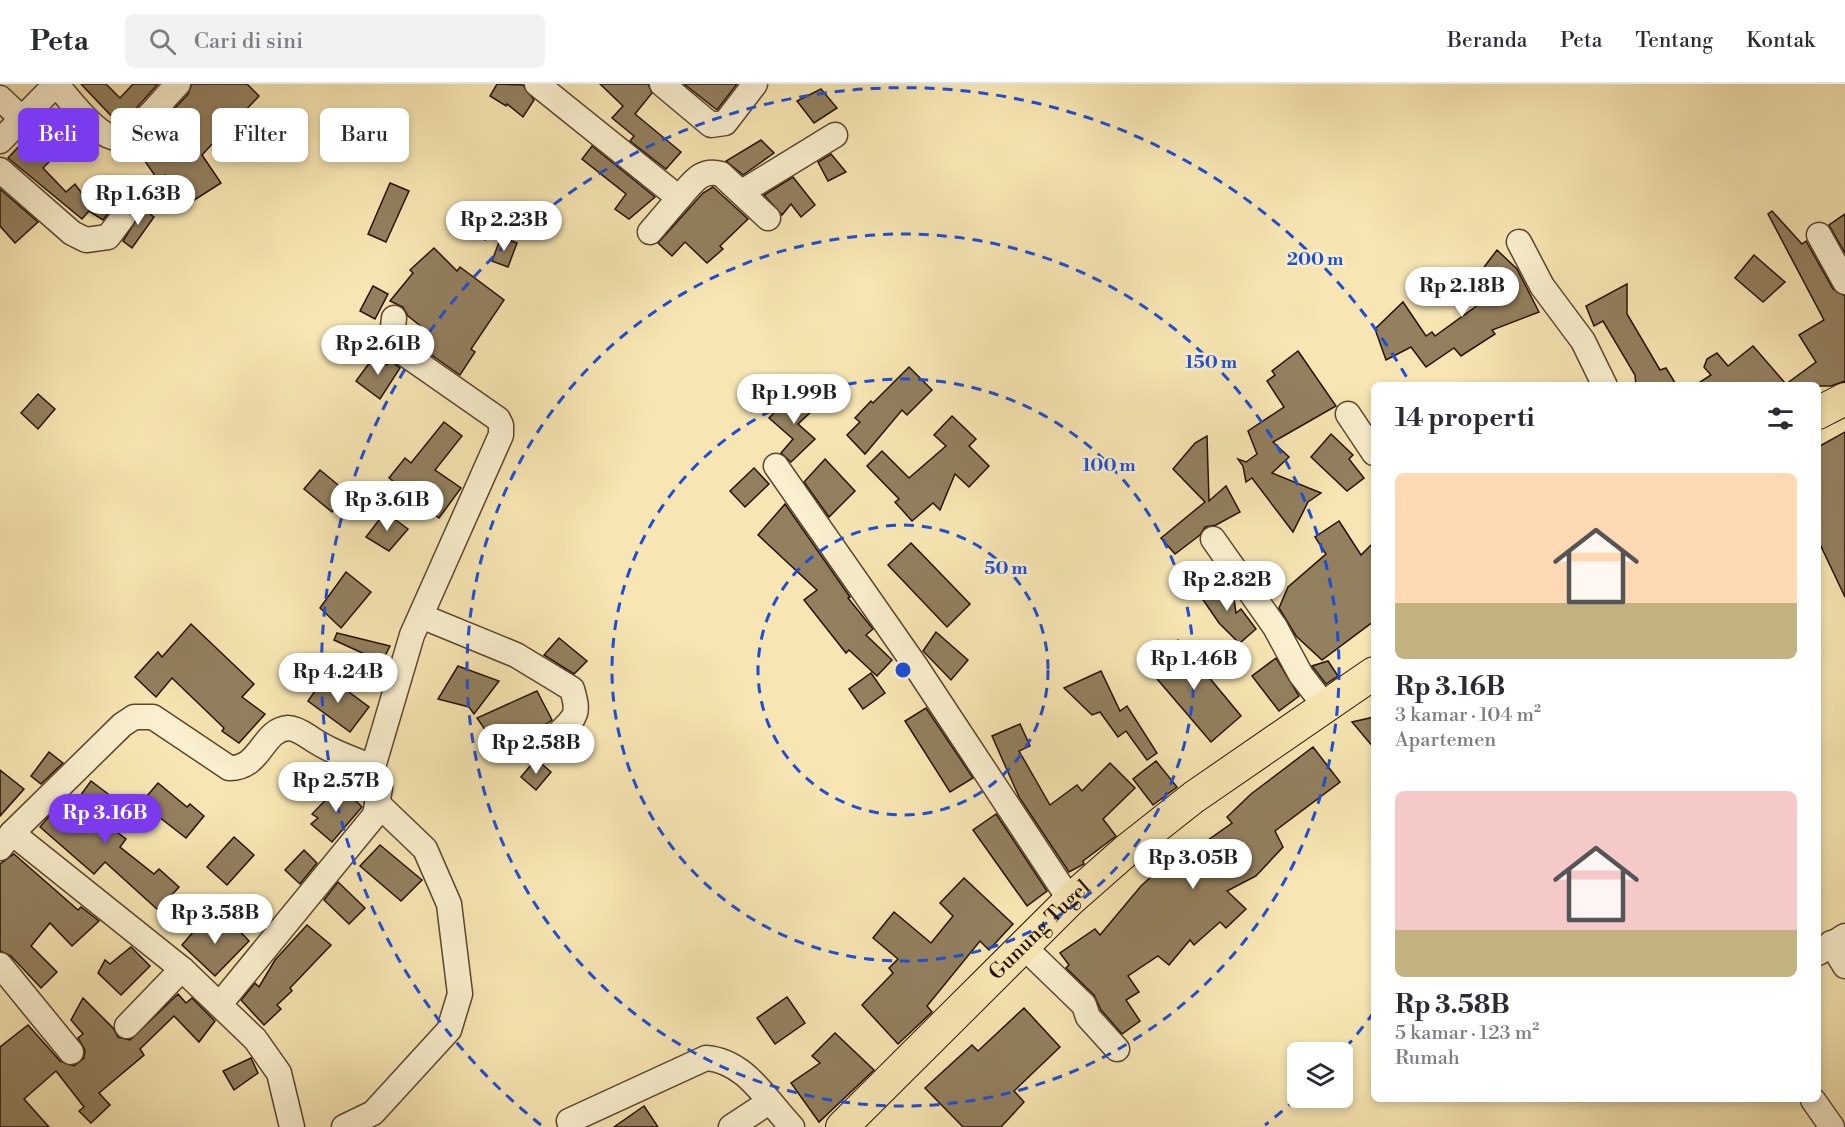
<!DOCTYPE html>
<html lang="id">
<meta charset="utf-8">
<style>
:root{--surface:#fff;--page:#f2f2f3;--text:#2b2b33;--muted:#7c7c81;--line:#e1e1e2;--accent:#7c3aed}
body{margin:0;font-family:"Libre Bodoni",serif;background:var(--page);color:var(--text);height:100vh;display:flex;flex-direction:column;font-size:22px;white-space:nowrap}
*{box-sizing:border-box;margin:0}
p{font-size:20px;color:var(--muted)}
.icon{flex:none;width:33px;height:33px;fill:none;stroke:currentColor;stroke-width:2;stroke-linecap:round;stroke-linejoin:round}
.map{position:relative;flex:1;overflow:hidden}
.drawer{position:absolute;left:1371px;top:298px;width:450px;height:720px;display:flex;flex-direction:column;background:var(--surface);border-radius:9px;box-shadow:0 3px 9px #0003}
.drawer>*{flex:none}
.hud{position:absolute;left:18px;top:24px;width:570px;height:54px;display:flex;gap:12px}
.fabs{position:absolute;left:1287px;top:958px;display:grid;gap:12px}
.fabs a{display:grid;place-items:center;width:66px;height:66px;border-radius:9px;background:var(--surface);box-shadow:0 3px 9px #0003;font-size:30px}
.price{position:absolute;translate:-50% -51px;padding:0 14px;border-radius:21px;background:#fff;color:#222;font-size:20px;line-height:39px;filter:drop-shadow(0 2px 3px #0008)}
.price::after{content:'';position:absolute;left:50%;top:36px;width:18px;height:14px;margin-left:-9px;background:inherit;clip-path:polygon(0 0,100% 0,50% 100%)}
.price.active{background:var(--accent);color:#fff}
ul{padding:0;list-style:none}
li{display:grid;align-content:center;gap:12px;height:318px;padding:0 24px}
li span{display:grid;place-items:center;height:186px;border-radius:9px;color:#555}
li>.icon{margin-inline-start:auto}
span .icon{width:108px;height:108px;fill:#fffc;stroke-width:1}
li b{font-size:26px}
h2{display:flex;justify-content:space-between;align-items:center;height:72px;padding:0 24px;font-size:26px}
.pill{padding:0 21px;border-radius:9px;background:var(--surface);box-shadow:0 3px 9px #0003;font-size:21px;line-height:54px}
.pill.active{background:var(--accent);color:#fff}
header{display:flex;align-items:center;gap:36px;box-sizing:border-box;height:84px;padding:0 30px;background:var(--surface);border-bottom:2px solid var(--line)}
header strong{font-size:28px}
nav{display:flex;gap:33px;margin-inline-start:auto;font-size:21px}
.search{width:420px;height:54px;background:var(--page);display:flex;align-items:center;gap:15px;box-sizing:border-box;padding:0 21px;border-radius:9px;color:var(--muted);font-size:22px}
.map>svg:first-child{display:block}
.building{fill:#93805f;stroke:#271105;stroke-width:1.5}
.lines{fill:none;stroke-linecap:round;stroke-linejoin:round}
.minor-casing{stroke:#5b4630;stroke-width:27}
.major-casing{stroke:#271105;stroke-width:34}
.minor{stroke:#faefce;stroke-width:24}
.major{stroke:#f7e6b3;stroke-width:32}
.ring{fill:none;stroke:#1d4ed8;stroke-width:3;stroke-dasharray:10 8}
.labels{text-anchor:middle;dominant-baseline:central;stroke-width:5;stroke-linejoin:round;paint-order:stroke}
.street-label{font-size:21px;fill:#271105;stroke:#faefce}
.centre{fill:#1d4ed8;stroke:#faefce;stroke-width:3}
.ring-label{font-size:18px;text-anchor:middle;font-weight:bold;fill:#1d4ed8;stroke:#faefce;stroke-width:5;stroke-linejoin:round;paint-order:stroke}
</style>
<header>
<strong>Peta</strong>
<div class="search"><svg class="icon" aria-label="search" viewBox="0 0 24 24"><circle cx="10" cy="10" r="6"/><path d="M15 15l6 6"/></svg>Cari di sini</div>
<nav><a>Beranda</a><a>Peta</a><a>Tentang</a><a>Kontak</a></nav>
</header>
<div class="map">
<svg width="1845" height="1043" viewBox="0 0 1845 1043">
<rect width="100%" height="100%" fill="#f7e6b3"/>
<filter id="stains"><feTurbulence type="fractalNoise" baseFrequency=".00333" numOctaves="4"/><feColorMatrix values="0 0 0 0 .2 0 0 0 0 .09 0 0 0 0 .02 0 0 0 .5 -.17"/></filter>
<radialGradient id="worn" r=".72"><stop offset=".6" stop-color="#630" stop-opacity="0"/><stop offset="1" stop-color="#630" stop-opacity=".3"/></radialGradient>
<!-- building -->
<g class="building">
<path d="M81,0H106L120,14L133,0H158L131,30L118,39Z"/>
<path d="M192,0H247L259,12L244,28L231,49L226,45L202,71L221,99L185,122L165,91L158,96L135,63L151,50L188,10Z"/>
<path d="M497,0L523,1L534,16L523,33L507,20L506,22L490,12Z"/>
<path d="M600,0H648L652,9L635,30L681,68L666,85L630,57L634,52L612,34L623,22Z"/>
<path d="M684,0H737L717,26Z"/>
<path d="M821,5L837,24L814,39L797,17Z"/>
<path d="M37,43L60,67L43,84L66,108L75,100L83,111L92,98L123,119L112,124L103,136L89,127L82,135L8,74Z"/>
<path d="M761,56L774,69L743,91L726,77Z"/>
<path d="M592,62L655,113L629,135L615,125L626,110L582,75Z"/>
<path d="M831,70L846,88L828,97L818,78Z"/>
<path d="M793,93L815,121L801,133L791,120L782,131L764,111Z"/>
<path d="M390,99L409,107L386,158L368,150Z"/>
<path d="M713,103L748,135L720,162L723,165L707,179L685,158L672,172L658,159L703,109Z"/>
<path d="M0,105L38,138L15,159L0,142Z"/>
<path d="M136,120L154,133L132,164L123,157L137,135L133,124Z"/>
<path d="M480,123L499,136L485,156L467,144Z"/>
<path d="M1772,127L1802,160L1806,157L1833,205L1845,212V297L1831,302H1694L1711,291L1704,283L1707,275L1717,269L1728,282L1753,262L1786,300L1816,278L1799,251L1824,236L1768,130Z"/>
<path d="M1845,130V169L1829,141Z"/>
<path d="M501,153L517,159L508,183L492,177Z"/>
<path d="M434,164L457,187L460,183L504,216L471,265L475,268L460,291L413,258L411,256L423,244L408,232L403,223L390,217L413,189L410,186Z"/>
<path d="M1497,166L1517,185L1539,228L1492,246L1495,250L1461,272L1454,264L1426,283L1411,263L1386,276L1375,245L1403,218L1426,252L1432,248L1435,252L1504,202L1475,195Z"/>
<path d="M1754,171L1785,198L1763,218L1735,194Z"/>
<path d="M1627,200V230L1660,286L1666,284L1677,302H1636L1635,291L1603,237L1594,242L1586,222Z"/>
<path d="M373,202L388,210L375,235L360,227Z"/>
<path d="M1298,267L1336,322L1273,358L1289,373L1272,389L1321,409L1308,418L1293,448L1252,394L1246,398L1243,382L1238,375L1246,378L1257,370L1248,347L1284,323L1267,297L1275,291L1272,287Z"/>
<path d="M376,270L387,281L391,277L400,284L380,315L356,297Z"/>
<path d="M909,283L932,306L907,331L902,326L865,370L847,351L860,338L855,334L871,317L873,319Z"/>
<path d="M794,309L813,326L798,340L815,355L791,378L781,369L793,355L769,334Z"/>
<path d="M38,310L55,325L38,345L21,329Z"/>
<path d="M952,332L976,355L969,362L989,382L969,403L955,390L940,426L933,419L912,437L895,418L899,415L867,382L882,367L909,394L946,362L934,351Z"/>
<path d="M444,338L462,352L435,386L461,404L439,434L389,394L405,374L411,379Z"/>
<path d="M1845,348V513L1818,456V363Z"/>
<path d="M1331,350L1353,371L1349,375L1364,394L1347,407L1311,373Z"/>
<path d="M1207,352L1209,417L1226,402L1240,428L1216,441L1205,443L1200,451L1175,470L1161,454L1205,418L1173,385L1195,359Z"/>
<path d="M825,375L855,407L829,433L804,398Z"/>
<path d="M754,384L769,400L745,423L730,407Z"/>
<path d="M320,386L348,409L332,428L304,405Z"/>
<path d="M785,420L850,513L848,514L873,545L866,551L892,576L877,592L849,566L846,569L804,516L817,506L758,451Z"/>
<path d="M385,428L408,445L389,467L366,453Z"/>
<path d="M1339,437L1361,471L1374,458V537L1322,576L1296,552L1279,524L1288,503L1326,470L1315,453Z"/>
<path d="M911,459L970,520L947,543L888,481Z"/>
<path d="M346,488L371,508L341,544L320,524Z"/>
<path d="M1219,496L1234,515L1236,529L1241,525L1256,545L1240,559L1241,561L1219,539L1199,510Z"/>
<path d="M191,540L254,600L242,613L265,630L239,659L222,647L224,644L172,594L156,613L135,593L158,568L162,573Z"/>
<path d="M936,548L968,576L951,596L923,567Z"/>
<path d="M337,549L390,562L382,578L334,556Z"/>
<path d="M559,554L587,577L574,590L544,571Z"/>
<path d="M1178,556L1241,632L1211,658L1146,582Z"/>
<path d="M1276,574L1299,612L1279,627L1252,592Z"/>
<path d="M1328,577L1338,592L1326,600L1312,582Z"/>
<path d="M458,582L499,597L474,630L469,623L438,615Z"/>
<path d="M1101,587L1120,627L1127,622L1157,669L1147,676L1126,647L1118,653L1100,628L1092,631L1064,604Z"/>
<path d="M871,589L885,609L863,625L849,605Z"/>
<path d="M326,591L369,623L350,648L308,617Z"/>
<path d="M537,607L552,636L502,670L477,634Z"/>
<path d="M926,624L973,694L950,708L905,637Z"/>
<path d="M1374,633V664L1352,638Z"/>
<path d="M1020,640L1030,662L1019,667L1050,721L1077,701L1082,707L1110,679L1135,704L1103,735L1116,752L1083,777L1084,780L1069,788L1019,713L992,652Z"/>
<path d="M1313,663L1340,698L1275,747L1283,763L1256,792L1227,807L1246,825L1226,844L1220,838L1194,861L1190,856L1169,881L1158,872L1128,892L1139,908L1126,916L1140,937L1122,950L1101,926L1094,911L1066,884L1069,881L1060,869L1095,845L1100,851L1141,802L1165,780L1160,776L1175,757L1188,770L1232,739L1227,733L1251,710Z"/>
<path d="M49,668L63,679L41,700L31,692Z"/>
<path d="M536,675L551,688L536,706L521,693Z"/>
<path d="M1156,677L1177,703L1153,721L1133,695Z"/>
<path d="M0,686L24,705L0,732Z"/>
<path d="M91,697L116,716L100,735L126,755L120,763L154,790L159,785L179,803L158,826L105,778L94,790L40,743L50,731L60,739Z"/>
<path d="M158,699L187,723L190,720L204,732L186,754L141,719Z"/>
<path d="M340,701L362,723L332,758L311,740L318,734L312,730Z"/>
<path d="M996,730L1047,807L1027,822L973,746Z"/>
<path d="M234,753L254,771L227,801L207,783Z"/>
<path d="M380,761L422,796L401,817L360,782Z"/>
<path d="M304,766L317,779L300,800L285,786Z"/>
<path d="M14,770L78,826L81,823L99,837L72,862L50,839L31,862L57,888L41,904L11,872L0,867V780Z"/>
<path d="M964,794L1013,840L989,866L980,857L927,922L932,928L898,960L862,921L893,889L889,884L898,875L873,854L894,828L931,859L953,832L940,819Z"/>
<path d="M338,798L365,824L349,840L324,816Z"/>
<path d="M206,833L222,845L231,838L249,857L215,892L182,861Z"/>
<path d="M307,841L331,861L290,904L292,907L277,921L281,925L264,941L241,916L255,899L259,903L275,876Z"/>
<path d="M131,863L150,882L121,911L98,889L105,876L110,880Z"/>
<path d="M178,910L186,919L192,914L215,937L199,958L174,932L140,965L144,971L99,1009L110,1021L91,1039L79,1027L84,1023L56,987L24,1015L49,1043H0V963L28,941L60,977L74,982L84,974L85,966L78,954L83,950L71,936L83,914L113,944L118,953L130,956Z"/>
<path d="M787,913L805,939L775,960L757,934Z"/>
<path d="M1024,924L1060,963L1014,1007L1024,1018L1001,1043H963L925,1004L972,961L978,967Z"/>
<path d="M835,949L874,986L819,1038L791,999L820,979L812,972Z"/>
<path d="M251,974L258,989L234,1006L223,987Z"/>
<path d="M644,1022L658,1043H614Z"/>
</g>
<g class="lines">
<defs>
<g id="minor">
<path d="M56,0C70,15 105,67 128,51C146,38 162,16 178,0"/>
<path d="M537,0L679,114C692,100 700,84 721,90L768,134"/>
<path d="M662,0L711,41L725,39L755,0"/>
<path d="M0,14L22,35"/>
<path d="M0,57L56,0"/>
<path d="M0,86L72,149L86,156L108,153L123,133"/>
<path d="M742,108L835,51"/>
<path d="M650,148L679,114"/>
<path d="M1819,151L1845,198"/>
<path d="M1519,158L1542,202L1583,257L1605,302"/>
<path d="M1348,330L1374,369"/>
<path d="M776,382L915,581L1070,816"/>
<path d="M1213,455L1275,543L1301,591L1325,622"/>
<path d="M421,532L516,571L572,605C579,629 577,632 560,648"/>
<path d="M12,749L122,641L134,633H153L229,684C261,685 262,646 288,644C295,644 303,649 309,653C329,667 350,674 373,683"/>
<path d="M0,764L12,749L182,885L255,955L279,989L292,1043"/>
<path d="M1831,859L1845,882"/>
<path d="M1024,863L1084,921L1088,933L1117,965"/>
<path d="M1818,869L1845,852"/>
<path d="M0,881L71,968"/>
<path d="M220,920L375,731L380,704L373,683L412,551L501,351V341L498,335L402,268L392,252L394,234"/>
<path d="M127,942L182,885"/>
<path d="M1813,1016L1832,1043"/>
<path d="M569,1037L706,974C746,977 766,1016 792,1043"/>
<path d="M344,1043L373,1029L449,946L460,910L449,820L425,765L377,719"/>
<path d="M731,1043L769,1018"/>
</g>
<g id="major">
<path d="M1818,329L1845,315"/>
<path id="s1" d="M842,1043L1070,816L1128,765L1194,713L1374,589"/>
</g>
</defs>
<!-- minor casing -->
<use href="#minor" class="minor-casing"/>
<!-- major casing -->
<use href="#major" class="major-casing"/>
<!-- minor -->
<use href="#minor" class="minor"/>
<!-- major -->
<use href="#major" class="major"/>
</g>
<!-- distance rings -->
<g class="ring">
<circle cx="903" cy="586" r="145"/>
<circle cx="903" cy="586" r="291"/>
<circle cx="903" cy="586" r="436"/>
<path d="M1374 928A582 582 0 0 1 1342 968M1296 1015A582 582 0 0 1 1265 1041M541 1041A582 582 0 1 1 1410 299"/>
</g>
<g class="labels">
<!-- street labels -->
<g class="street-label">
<text stroke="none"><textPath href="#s1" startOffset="279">Gunung Tugel</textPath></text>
</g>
</g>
<circle cx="903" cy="586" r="9" class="centre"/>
<g class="ring-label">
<text x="1315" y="181">200 m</text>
<text x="1211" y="284">150 m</text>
<text x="1109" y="387">100 m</text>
<text x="1006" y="490">50 m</text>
</g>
<rect width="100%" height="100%" filter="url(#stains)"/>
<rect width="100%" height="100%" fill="url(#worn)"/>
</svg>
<div class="fabs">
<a><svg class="icon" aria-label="layers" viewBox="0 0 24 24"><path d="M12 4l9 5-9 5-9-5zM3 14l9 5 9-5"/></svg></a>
</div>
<b class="price" style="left:138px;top:142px">Rp 1.63B</b>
<b class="price" style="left:504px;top:168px">Rp 2.23B</b>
<b class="price" style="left:1462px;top:234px">Rp 2.18B</b>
<b class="price" style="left:378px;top:292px">Rp 2.61B</b>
<b class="price" style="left:794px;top:341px">Rp 1.99B</b>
<b class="price" style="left:387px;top:448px">Rp 3.61B</b>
<b class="price" style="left:1227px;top:528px">Rp 2.82B</b>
<b class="price" style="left:1194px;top:607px">Rp 1.46B</b>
<b class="price" style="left:338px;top:620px">Rp 4.24B</b>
<b class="price" style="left:536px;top:691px">Rp 2.58B</b>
<b class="price" style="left:336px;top:729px">Rp 2.57B</b>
<b class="price active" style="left:105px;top:761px">Rp 3.16B</b>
<b class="price" style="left:1193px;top:806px">Rp 3.05B</b>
<b class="price" style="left:215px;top:861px">Rp 3.58B</b>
<div class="hud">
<a class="pill active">Beli</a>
<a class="pill">Sewa</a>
<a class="pill">Filter</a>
<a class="pill">Baru</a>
</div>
<section class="drawer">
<h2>14 properti<svg class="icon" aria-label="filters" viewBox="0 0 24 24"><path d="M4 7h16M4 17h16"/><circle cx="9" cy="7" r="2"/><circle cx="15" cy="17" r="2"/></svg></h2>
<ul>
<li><span style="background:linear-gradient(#ffd9b3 70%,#c2b280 0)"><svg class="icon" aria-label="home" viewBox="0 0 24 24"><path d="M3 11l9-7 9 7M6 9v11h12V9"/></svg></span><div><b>Rp 3.16B</b><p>3 kamar · 104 m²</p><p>Apartemen</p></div></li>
<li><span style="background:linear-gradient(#f6c9c9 75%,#c2b280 0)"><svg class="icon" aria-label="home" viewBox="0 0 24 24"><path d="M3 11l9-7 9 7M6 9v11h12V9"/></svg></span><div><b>Rp 3.58B</b><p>5 kamar · 123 m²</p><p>Rumah</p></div></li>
</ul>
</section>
</div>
